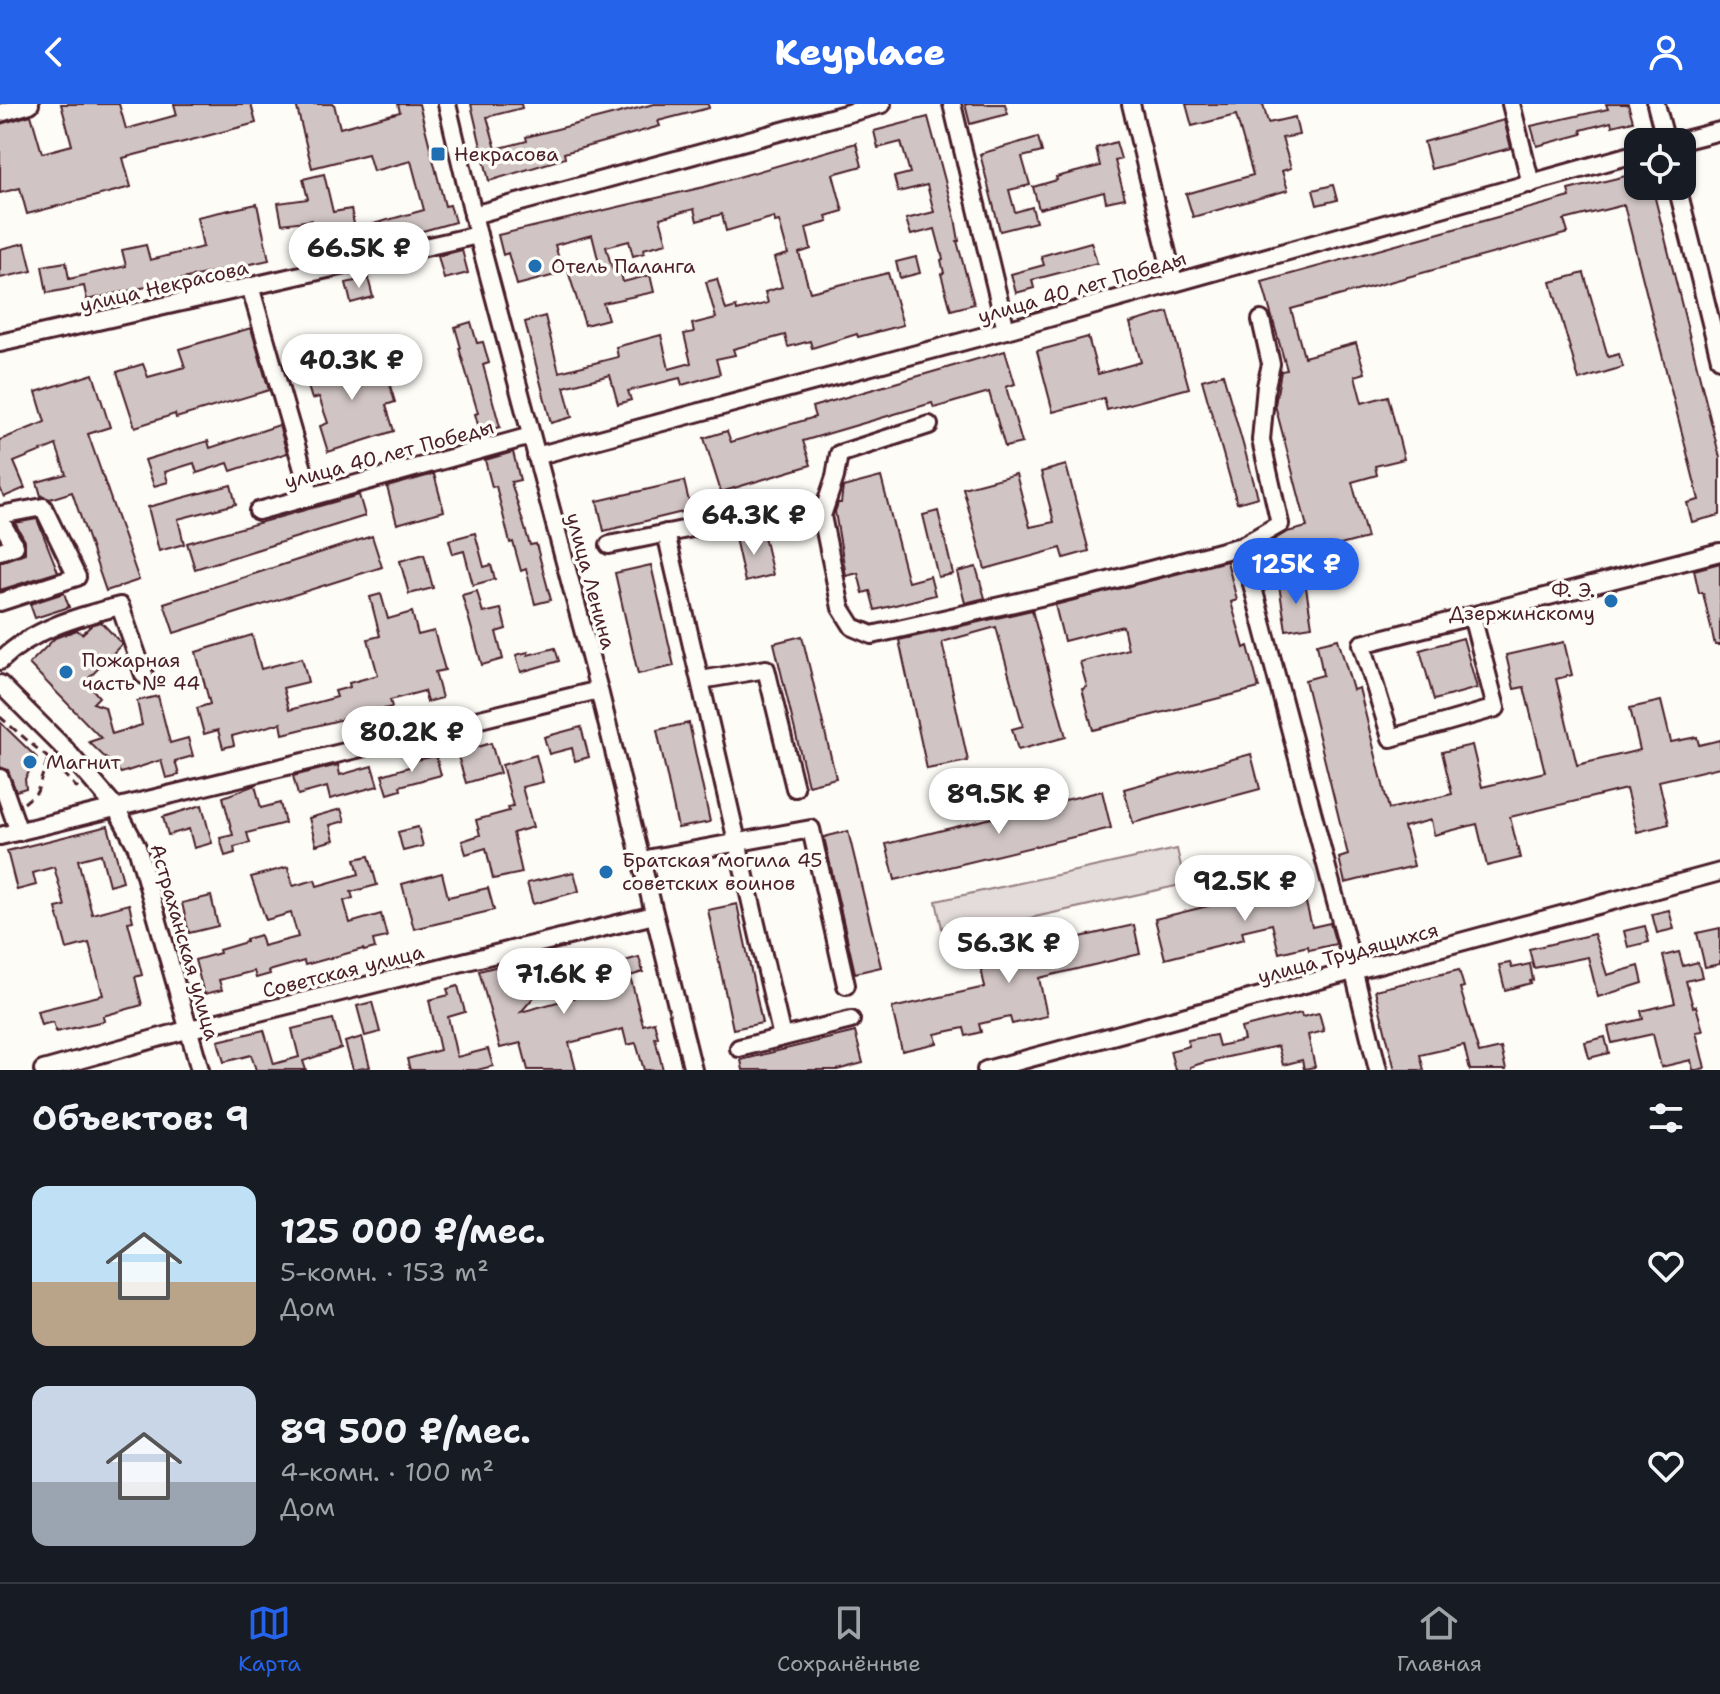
<!DOCTYPE html>
<html lang="ru">
<meta charset="utf-8">
<style>
:root{--surface:#171b24;--page:#20242c;--text:#f1f3f6;--muted:#9ea1a6;--line:#363941;--accent:#2563eb}
body{margin:0;font-family:"Shantell Sans",sans-serif;background:var(--page);color:var(--text);height:100vh;display:flex;flex-direction:column;font-size:30px;white-space:nowrap}
*{box-sizing:border-box;margin:0}
p{font-size:26px;color:var(--muted)}
.icon{flex:none;width:44px;height:44px;fill:none;stroke:currentColor;stroke-width:2;stroke-linecap:round;stroke-linejoin:round}
.map{position:relative;height:966px;overflow:hidden}
.side{display:flex;flex-direction:column;background:var(--surface);flex:1}
.side>*{flex:none}
.tools{position:absolute;left:1624px;top:24px;display:grid;gap:16px}
.tools a{display:grid;place-items:center;width:72px;height:72px;border-radius:16px;background:var(--surface);box-shadow:0 2px 6px #0004;font-size:40px}
.price{position:absolute;translate:-50% -68px;padding:0 18px;border-radius:28px;background:#fff;color:#222;font-size:26px;line-height:52px;filter:drop-shadow(0 2px 4px #0008)}
.price::after{content:'';position:absolute;left:50%;top:48px;width:24px;height:18px;margin-left:-12px;background:inherit;clip-path:polygon(0 0,100% 0,50% 100%)}
.price.on{background:var(--accent);color:#fff}
ul{padding:0;list-style:none}
li{display:flex;align-items:center;gap:24px;height:200px;padding:0 32px}
li span{display:grid;place-items:center;flex:none;width:224px;height:160px;border-radius:16px;color:#555}
li>.icon{margin-inline-start:auto}
span .icon{width:96px;height:96px;fill:#fffc;stroke-width:1}
li b{font-size:34px}
h2{display:flex;justify-content:space-between;align-items:center;height:96px;padding:0 32px;font-size:34px}
header{display:flex;justify-content:space-between;align-items:center;height:104px;padding:0 32px;background:var(--accent);color:#fff;font-size:36px;font-weight:800}
.tab-bar{display:flex;justify-content:space-around;align-items:center;height:112px;border-top:2px solid var(--line);background:var(--surface);font-size:22px;color:var(--muted)}
.tab-bar a{display:grid;justify-items:center;gap:4px}
.tab-bar .on{color:var(--accent)}
.map>svg:first-child{display:block}
.green{fill:#e3dcda;stroke:#967e82;stroke-width:2}
.building{fill:#d0c5c4;stroke:#4a1f2b;stroke-width:2}
.lines{fill:none;stroke-linecap:round;stroke-linejoin:round}
.minor-casing{stroke:#4a1f2b;stroke-width:22}
.path{stroke:#4a1f2b;stroke-width:3;stroke-dasharray:8 6;stroke-linecap:butt}
.minor{stroke:#fdfcf7;stroke-width:16}
.poi-dot{fill:#1f6fb2;stroke:#fdfcf7;stroke-width:3}
.labels{text-anchor:middle;dominant-baseline:central;stroke-width:7;stroke-linejoin:round;paint-order:stroke}
.poi-label{font-size:20px;fill:#4a1f2b;stroke:#fdfcf7;text-anchor:start}
.street-label{font-size:20px;fill:#4a1f2b;stroke:#fdfcf7}
</style>
<header><svg class="icon" aria-label="back" viewBox="0 0 24 24"><path d="M15 5l-7 7 7 7"/></svg>Keyplace<svg class="icon" aria-label="person" viewBox="0 0 24 24"><circle cx="12" cy="8" r="4"/><path d="M4 21q1-7 8-7t8 7"/></svg></header>
<div class="map">
<svg width="1720" height="966" viewBox="0 0 1720 966">
<rect width="100%" height="100%" fill="#fdfcf7"/>
<filter id="ink" filterUnits="userSpaceOnUse"><feTurbulence type="fractalNoise" baseFrequency=".0125" numOctaves="2"/><feDisplacementMap in="SourceGraphic" scale="16" xChannelSelector="R" yChannelSelector="G"/><feConvolveMatrix kernelMatrix="1 2 1 2 8 2 1 2 1" color-interpolation-filters="sRGB"/></filter>
<g filter="url(#ink)">
<!-- green -->
<path class="green" d="M1177,745L1185,780L944,833L936,797Z"/>
<!-- building -->
<g class="building">
<path d="M61,0H119L126,25L177,11L174,0H251L256,19L123,54L131,83L27,110L20,84L0,89V20L31,11L42,49L72,41Z"/>
<path d="M296,0H334L340,24L400,8L398,0H419L445,102L450,101L455,118L376,140L375,138L319,150L312,116L282,120L278,99L308,95L303,75L324,70L333,108L351,105L355,125L424,106L411,57L373,67L368,50L312,64Z"/>
<path d="M471,0H521L522,4L487,13L496,45L527,37L526,33L654,0H708L709,4L658,17L660,22L564,49L565,54L489,77Z"/>
<path d="M965,0H1005L1008,10L970,20Z"/>
<path d="M1186,0H1263L1268,19L1295,13L1299,31L1282,34L1291,64L1282,67L1288,86L1193,113L1186,90L1253,71L1236,11L1192,22Z"/>
<path d="M1606,0H1628L1633,17L1612,22L1611,18L1581,26L1582,30L1537,42L1531,22L1608,5Z"/>
<path d="M928,13L955,114L959,137H957L974,200L951,206L941,170L944,169L941,156L943,155L935,125L911,131L906,115L934,108L927,81L898,88L894,73L910,69L901,38L878,44L874,27Z"/>
<path d="M1504,16L1511,44L1431,65L1424,38Z"/>
<path d="M1038,33L1042,48L1022,53L1030,81L1009,86L1015,108L1032,103L1036,118L1000,127L980,50Z"/>
<path d="M1116,38L1121,55L1115,57L1125,94L1106,98L1104,88L1039,105L1033,83L1057,76L1056,73L1100,62L1096,44Z"/>
<path d="M856,39L862,62L833,70L843,107L826,112L828,118L806,124L811,145L799,149L810,188L888,169L903,221L858,233L857,230L812,244L810,237L788,243L785,231L733,245L735,251L716,255L720,270L682,281L680,274L628,287L631,296L618,300L610,271L564,283L572,313L551,319L525,218L545,212L559,268L618,253L616,243L661,231L669,265L691,259L684,230L694,228L692,220L716,214L706,178L717,175L726,206L736,203L737,207L768,199L765,188L782,183L774,154L788,150L779,117L775,118L774,113L726,127L722,110L697,117L694,105L660,114L667,139L643,145L644,149L633,152L629,137L606,143L614,171L621,169L623,178L650,171L654,188L603,199L608,215L585,221L568,167L599,159L592,131L555,141L563,169L517,181L508,149L503,151L498,131L704,83Z"/>
<path d="M1638,69V82H1652L1720,354V411L1692,418L1687,399L1699,396L1624,101L1564,116L1568,129L1291,205L1304,253L1356,239L1365,269L1355,272L1362,299L1388,292L1404,355L1375,362L1377,371L1352,378L1367,434L1275,458L1270,438L1287,428L1307,423L1275,301L1281,267L1287,266L1262,178L1570,93L1568,86Z"/>
<path d="M1333,81L1337,96L1317,101L1313,86Z"/>
<path d="M257,100L269,156L87,196L84,182L47,189L42,162L66,158L69,175L126,162L122,146L146,141L150,156L203,143L197,113Z"/>
<path d="M1091,138L1097,159L1032,176L1034,184L1016,189L1011,170L1044,161L1041,152Z"/>
<path d="M25,139L32,167L0,174V145Z"/>
<path d="M462,146L468,169L444,175L438,152Z"/>
<path d="M916,153L920,169L900,174L896,158Z"/>
<path d="M1584,169L1608,253L1619,250L1623,263L1579,276L1551,178Z"/>
<path d="M368,174L373,193L351,199L346,179Z"/>
<path d="M1168,208L1189,284L1107,306L1104,294L1053,308L1037,247L1088,233L1098,270L1141,258L1130,219Z"/>
<path d="M471,218L477,239L483,238L489,259L483,261L500,323L480,328L475,310L478,309L459,244H461L455,223Z"/>
<path d="M251,224L269,286L176,314L175,310L135,323L117,268L143,260L148,273L185,263L179,245Z"/>
<path d="M1005,247L1015,280L1006,283L1022,339L1005,343L989,288L934,304L932,299L803,337L811,361L721,388L704,334L727,327L731,338L815,313L812,303Z"/>
<path d="M369,250L377,275L387,272L395,298L386,301L394,327L328,348L320,322L328,319L319,293L312,295L304,270Z"/>
<path d="M93,270L110,323L88,330L139,476L106,487L72,388L50,395L41,392L37,378L66,370L56,341L14,358L25,384L4,393L0,384V336L45,318L36,288Z"/>
<path d="M1223,270L1258,393L1237,399L1202,276Z"/>
<path d="M279,321L287,349L231,367L228,359L197,369L194,359L165,368L168,378L154,382L145,356L208,337L210,344Z"/>
<path d="M513,348L520,376L511,378L530,441L536,440L551,496L535,500L526,465L521,467L513,438L510,439L496,382L492,383L485,356Z"/>
<path d="M1066,361L1089,447L1064,454L1061,444L985,465L963,384L1016,370L1030,423L1054,418L1041,368Z"/>
<path d="M434,370L444,407L397,420L387,383Z"/>
<path d="M881,373L908,478L930,472L935,491L875,506L870,487L863,489L858,469L846,472L835,408L838,399H841L843,383Z"/>
<path d="M684,377L691,406L604,427L597,397Z"/>
<path d="M231,381L236,400L178,415L184,440L159,447L148,403Z"/>
<path d="M359,391L365,412L195,465L187,439Z"/>
<path d="M938,407L953,470L938,473L923,411Z"/>
<path d="M37,415L58,468L0,486V458L25,449V437L15,419Z"/>
<path d="M763,428L773,471L745,478L735,434Z"/>
<path d="M475,429L484,463L491,461L495,475L473,481L464,447L453,450L449,436Z"/>
<path d="M372,432L382,463L174,529L164,499Z"/>
<path d="M424,450L433,484L409,490L400,457Z"/>
<path d="M1227,457L1237,496L1231,498L1244,544L1248,542L1259,584L1093,626L1082,585L1087,583L1080,558L1128,545L1123,522L1064,537L1055,501Z"/>
<path d="M1720,459V541H1715L1703,489H1699L1694,466Z"/>
<path d="M651,461L674,562L638,570L615,469Z"/>
<path d="M976,463L985,494L965,499L957,468Z"/>
<path d="M1305,477L1312,522L1286,526L1279,481Z"/>
<path d="M477,487L483,509L501,505L506,525L496,528L503,555L482,561L462,491Z"/>
<path d="M64,489L69,503L35,514L30,500Z"/>
<path d="M381,490L388,515L412,508L418,531L434,527L445,566L435,568L442,594L427,598L424,587L390,596L392,603L283,630L281,619L232,632L234,641L223,644L218,626L204,630L197,604L210,600L196,548L252,531L261,565L302,554L308,578L283,584L289,606L337,593L335,587L350,583L349,579L378,571L368,535L380,532L370,493Z"/>
<path d="M1032,506L1066,633L1018,646L1012,625L1023,622L996,523L942,538L968,657L927,665L899,536Z"/>
<path d="M101,518L122,540L86,577L99,593L93,599L105,603L112,630L142,621L137,597L158,592L170,639L188,634L193,652L175,657L179,671L166,674L161,656L121,669L89,638L101,634L29,560L55,534L77,526L82,530L93,520Z"/>
<path d="M802,532L836,674L808,681L774,539Z"/>
<path d="M1463,534L1477,584L1434,596L1420,546Z"/>
<path d="M1338,535L1353,586L1359,584L1389,705L1452,690L1442,648L1472,641L1482,683L1545,668L1524,583L1514,585L1506,551L1564,538L1572,571L1556,575L1577,661L1640,646L1630,604L1661,597L1671,638L1697,633L1699,641L1720,636V663L1659,677L1669,720L1637,728L1626,685L1510,713L1520,754L1487,762L1477,720L1434,731L1431,716L1404,723L1414,762L1345,779L1339,754L1348,751L1305,576L1323,571L1317,540Z"/>
<path d="M555,544L559,557L521,568L516,551L528,548V551Z"/>
<path d="M0,618L37,654L25,675L26,684L16,687L8,666L0,663Z"/>
<path d="M689,619L710,718L678,724L657,626Z"/>
<path d="M581,623L589,653L575,657L572,644L549,650L544,633Z"/>
<path d="M491,639L500,669L466,679L457,649Z"/>
<path d="M1251,650L1260,685L1133,719L1124,685Z"/>
<path d="M536,651L543,678L522,683L533,723L513,729L522,769L493,775L486,744L466,750L462,737L480,731L476,716L509,707L508,703L513,702L502,661Z"/>
<path d="M436,652L441,671L400,682L401,686L388,690L382,671L412,662L411,657Z"/>
<path d="M338,661L340,671L372,662L378,682L330,695L327,683L298,691L293,672Z"/>
<path d="M255,681L261,704L280,699L285,719L247,729L250,739L234,743L235,749L225,752L220,734L233,731L223,693Z"/>
<path d="M1102,687L1111,724L895,776L886,740Z"/>
<path d="M202,701L212,739L194,744L189,725L168,731L163,713Z"/>
<path d="M341,705L345,717L330,721L334,736L316,741L309,714Z"/>
<path d="M108,722L123,777L109,781L101,750L78,756L92,810L129,800L133,817L128,818L142,871L135,873L142,901L103,912L104,917L56,928L53,918L41,921L37,907L103,891L89,839L67,845L56,804L65,802L54,763L33,769L36,781L17,786L7,747Z"/>
<path d="M418,723L423,742L403,747L398,728Z"/>
<path d="M848,727L881,863L855,869L824,733Z"/>
<path d="M369,752L377,781L351,788L353,794L344,797L350,819L381,810L387,833L373,836L375,844L364,847L363,845L305,861L304,857L269,867L270,870L256,874L254,867L219,876L222,886L204,890L195,856L220,849L219,846L246,838V835L260,831L263,842L298,833L291,809L266,816L251,773L288,763L293,782L315,776L317,782L359,770L355,755Z"/>
<path d="M574,768L579,787L533,800L527,779Z"/>
<path d="M442,769L448,793L488,784L494,806L414,825L402,780Z"/>
<path d="M1301,779L1312,823L1330,819L1336,840L1309,846L1308,842L1279,849L1272,820L1242,827L1244,835L1165,855L1155,815Z"/>
<path d="M211,792L218,822L189,829L182,799Z"/>
<path d="M737,800L762,919L733,925L708,806Z"/>
<path d="M1669,806L1674,825L1657,829L1652,810Z"/>
<path d="M1134,821L1140,850L1039,874L1047,912L1012,920L1010,913L979,920L981,928L966,932L964,924L935,930L937,939L902,947L892,904L985,883L978,851L999,846L996,833L1018,828L1022,846Z"/>
<path d="M1645,822L1649,838L1628,843L1624,827Z"/>
<path d="M1720,824V860L1705,863L1697,829Z"/>
<path d="M1594,830L1607,871L1639,862L1643,879L1598,893L1588,853L1534,864L1529,845Z"/>
<path d="M1679,848L1683,862L1698,858L1702,873L1686,877L1693,903L1696,902L1703,927L1696,928L1705,964L1697,966H1693L1691,956L1661,963L1653,930L1612,939L1608,923L1643,915L1641,907L1675,899L1663,852Z"/>
<path d="M537,852L545,880L521,908L620,881L614,860L639,853L643,868L630,872L643,921L654,918L658,933L655,934L663,966H644L636,939L627,941L623,925L569,939L576,966H528L521,939L500,944L479,867Z"/>
<path d="M1510,859L1512,864L1530,860L1533,876L1530,877L1531,879L1505,886L1499,861Z"/>
<path d="M1459,866L1464,883L1460,884L1479,949L1501,944L1506,966H1470L1464,941L1420,951L1424,966H1395L1375,886Z"/>
<path d="M458,882L465,908L448,913L457,953L488,945L493,962L477,966H410L407,955L440,946L429,896L449,891L447,885Z"/>
<path d="M372,898L380,928L365,932L357,902Z"/>
<path d="M1301,909L1302,913L1319,909L1324,927L1308,931L1315,963L1304,965L1302,956L1283,961L1278,942L1205,958L1190,963V966H1175L1170,947L1189,942L1188,936L1216,931L1219,942L1244,936L1241,924Z"/>
<path d="M333,915L341,944L303,957L306,966H256L251,951L224,958L218,937L264,926L274,960L299,953L292,925Z"/>
<path d="M855,928L863,959L837,966H743L741,956Z"/>
<path d="M362,933L370,963L353,966L345,938Z"/>
<path d="M1605,933L1609,949L1589,954L1585,938Z"/>
</g>
<g class="lines">
<defs>
<g id="minor">
<path d="M447,0L478,131L599,586L693,966"/>
<path d="M952,0L1006,226"/>
<path d="M1131,0L1174,178"/>
<path d="M1511,0L1531,80"/>
<path d="M1656,0L1666,38"/>
<path d="M0,9L30,0"/>
<path d="M1677,38L1720,27"/>
<path d="M1677,82L1720,255"/>
<path d="M473,111L882,0"/>
<path d="M250,182L311,393"/>
<path d="M1261,216L1271,260L1266,282L1261,336L1280,420L1242,442L1347,840L1378,966"/>
<path d="M0,239L478,131"/>
<path d="M929,321L839,350L835,373L822,412L841,504L853,523L872,531L1089,482L1242,442"/>
<path d="M536,352L1006,226L1638,49"/>
<path d="M258,407L531,332"/>
<path d="M0,411L43,403L77,473L0,498"/>
<path d="M0,416L15,442L0,447"/>
<path d="M666,429L782,933"/>
<path d="M609,441L712,420"/>
<path d="M1472,512L1496,604L1391,634L1362,540L1720,448"/>
<path d="M0,557C33,525 76,513 120,502L144,571"/>
<path d="M701,576L766,565L795,684"/>
<path d="M0,580L65,645L116,704L137,743L200,966"/>
<path d="M0,674L19,728"/>
<path d="M0,732L599,586"/>
<path d="M641,756L811,725L846,881"/>
<path d="M739,944L851,916"/>
<path d="M43,966L190,925L654,811"/>
<path d="M986,966L1720,768"/>
</g>
</defs>
<!-- minor casing -->
<use href="#minor" class="minor-casing"/>
<!-- path -->
<g class="path">
<path d="M0,613L48,654L79,686"/>
<path d="M24,699L37,688L48,654"/>
</g>
<!-- minor -->
<use href="#minor" class="minor"/>
</g>
</g>
<!-- markers -->
<g class="poi-dot">
<rect x="430" y="42" width="16" height="16" rx="4"/>
<circle cx="535" cy="162" r="8"/>
<circle cx="1611" cy="497" r="8"/>
<circle cx="66" cy="568" r="8"/>
<circle cx="30" cy="658" r="8"/>
<circle cx="606" cy="768" r="8"/>
</g>
<g class="labels">
<!-- poi labels -->
<g class="poi-label">
<text x="454" y="50">Некрасова</text>
<text x="551" y="162">Отель Паланга</text>
<text x="1595" y="486" text-anchor="end">Ф. Э.<tspan x="1595" dy="23">Дзержинскому</tspan></text>
<text x="82" y="556">Пожарная<tspan x="82" dy="23">часть № 44</tspan></text>
<text x="46" y="658">Магнит</text>
<text x="622" y="756">Братская могила 45<tspan x="622" dy="23">советских воинов</tspan></text>
</g>
<!-- street labels -->
<g class="street-label">
<text transform="translate(164 182) rotate(-13)">улица Некрасова</text>
<text transform="translate(1082 183) rotate(-16)">улица 40 лет Победы</text>
<text transform="translate(389 350) rotate(-15)">улица 40 лет Победы</text>
<text transform="translate(591 477) rotate(75)">улица Ленина</text>
<text transform="translate(185 838) rotate(74)">Астраханская улица</text>
<text transform="translate(1348 849) rotate(-15)">улица Трудящихся</text>
<text transform="translate(343 867) rotate(-14)">Советская улица</text>
</g>
</g>
</svg>
<div class="tools">
<a><svg class="icon" aria-label="locate" viewBox="0 0 24 24"><circle cx="12" cy="12" r="6"/><path d="M12 2v4M12 18v4M2 12h4M18 12h4"/></svg></a>
</div>
<b class="price" style="left:359px;top:186px">66.5K ₽</b>
<b class="price" style="left:352px;top:298px">40.3K ₽</b>
<b class="price" style="left:754px;top:453px">64.3K ₽</b>
<b class="price on" style="left:1296px;top:502px">125K ₽</b>
<b class="price" style="left:412px;top:670px">80.2K ₽</b>
<b class="price" style="left:999px;top:732px">89.5K ₽</b>
<b class="price" style="left:1245px;top:819px">92.5K ₽</b>
<b class="price" style="left:1009px;top:881px">56.3K ₽</b>
<b class="price" style="left:564px;top:912px">71.6K ₽</b>
</div>
<section class="side">
<h2>Объектов: 9<svg class="icon" aria-label="filters" viewBox="0 0 24 24"><path d="M4 7h16M4 17h16"/><circle cx="9" cy="7" r="2"/><circle cx="15" cy="17" r="2"/></svg></h2>
<ul>
<li><span style="background:linear-gradient(#bfe0f5 60%,#b9a48a 0)"><svg class="icon" aria-label="home" viewBox="0 0 24 24"><path d="M3 11l9-7 9 7M6 9v11h12V9"/></svg></span><div><b>125 000 ₽/мес.</b><p>5-комн. · 153 m²</p><p>Дом</p></div><svg class="icon" aria-label="heart" viewBox="0 0 24 24"><path d="M12 20l-8-8c-3-5 5-10 8-4 3-6 11-1 8 4z"/></svg></li>
<li><span style="background:linear-gradient(#c9d6e8 60%,#9aa5b1 0)"><svg class="icon" aria-label="home" viewBox="0 0 24 24"><path d="M3 11l9-7 9 7M6 9v11h12V9"/></svg></span><div><b>89 500 ₽/мес.</b><p>4-комн. · 100 m²</p><p>Дом</p></div><svg class="icon" aria-label="heart" viewBox="0 0 24 24"><path d="M12 20l-8-8c-3-5 5-10 8-4 3-6 11-1 8 4z"/></svg></li>
</ul>
</section>
<nav class="tab-bar">
<a class="on"><svg class="icon" aria-label="map" viewBox="0 0 24 24"><path d="M3 6l6-2 6 2 6-2v14l-6 2-6-2-6 2zM9 4v14M15 6v14"/></svg>Карта</a>
<a><svg class="icon" aria-label="saved" viewBox="0 0 24 24"><path d="M7 4h10v16l-5-4-5 4z"/></svg>Сохранённые</a>
<a><svg class="icon" aria-label="home" viewBox="0 0 24 24"><path d="M3 11l9-7 9 7M6 9v11h12V9"/></svg>Главная</a>
</nav>
